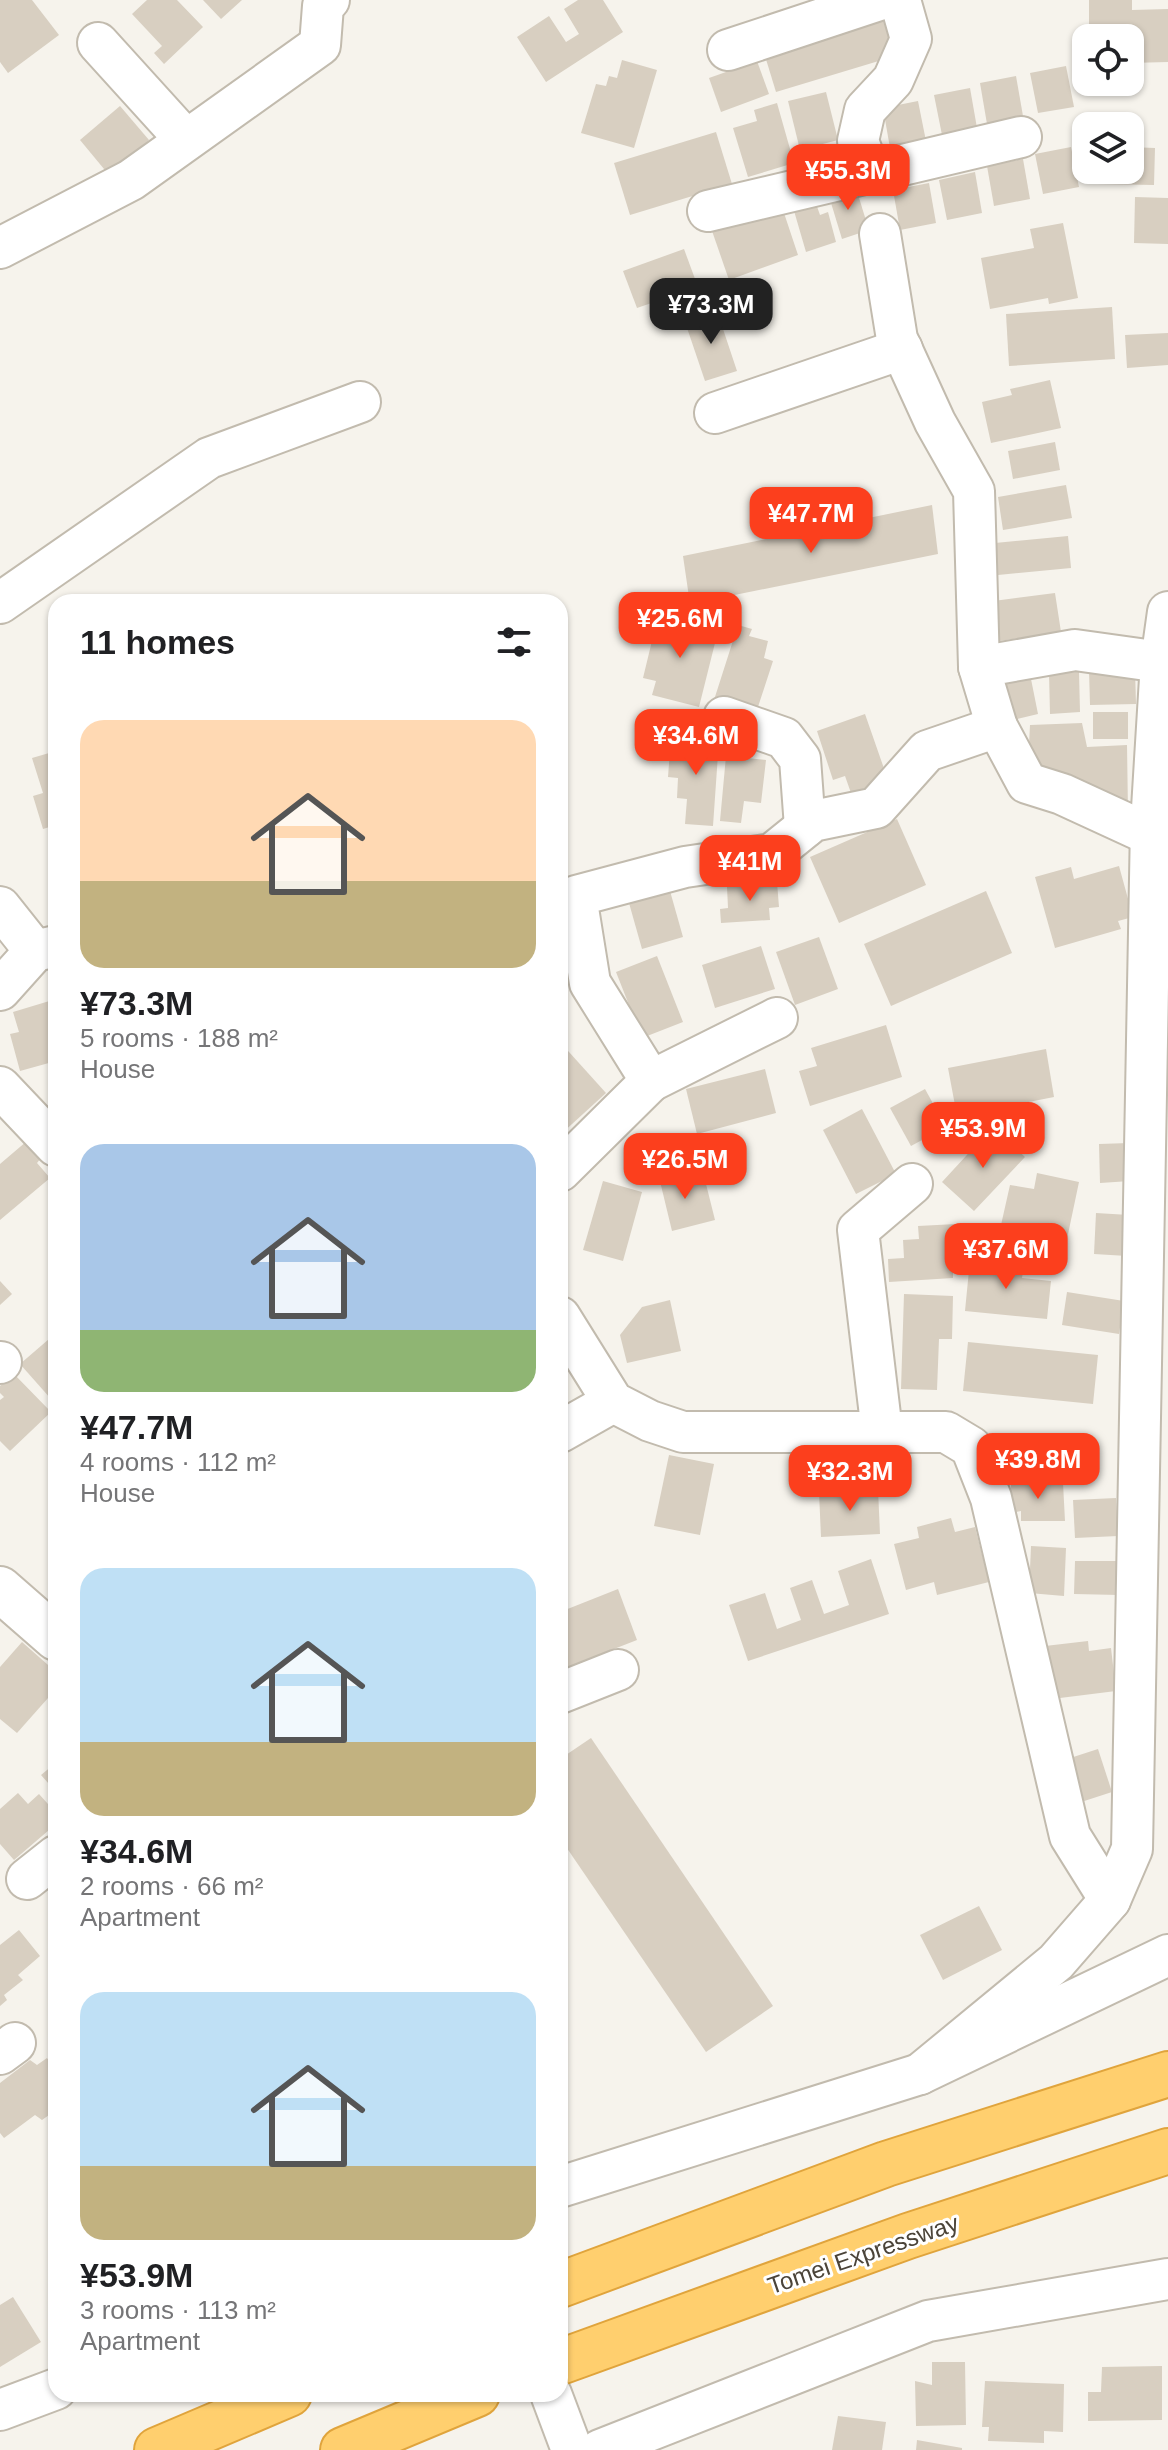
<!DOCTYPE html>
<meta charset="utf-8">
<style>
:root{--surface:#fff;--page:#f6f6f6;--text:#202124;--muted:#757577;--accent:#fc3f1d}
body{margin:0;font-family:Arial,sans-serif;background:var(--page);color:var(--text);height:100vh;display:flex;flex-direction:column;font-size:30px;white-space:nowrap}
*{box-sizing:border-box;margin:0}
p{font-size:26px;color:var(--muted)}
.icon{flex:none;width:44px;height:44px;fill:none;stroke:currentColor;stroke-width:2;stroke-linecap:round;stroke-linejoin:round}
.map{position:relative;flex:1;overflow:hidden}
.panel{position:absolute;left:48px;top:594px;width:520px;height:1808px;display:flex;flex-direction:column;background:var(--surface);border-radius:24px;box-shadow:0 2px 6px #0004}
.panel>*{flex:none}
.tools{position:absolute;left:1072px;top:24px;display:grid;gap:16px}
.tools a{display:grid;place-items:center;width:72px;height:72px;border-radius:16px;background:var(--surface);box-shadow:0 2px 6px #0004;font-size:40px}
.price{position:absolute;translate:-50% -68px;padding:0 18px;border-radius:16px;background:var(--accent);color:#fff;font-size:26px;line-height:52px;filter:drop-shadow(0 2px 4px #0008)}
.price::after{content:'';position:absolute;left:50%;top:48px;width:24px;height:18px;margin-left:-12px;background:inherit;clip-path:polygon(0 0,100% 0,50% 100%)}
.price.on{background:#222;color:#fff}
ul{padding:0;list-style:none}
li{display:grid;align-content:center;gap:16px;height:424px;padding:0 32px}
li span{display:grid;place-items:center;height:248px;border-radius:24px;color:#555}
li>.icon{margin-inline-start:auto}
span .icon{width:144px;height:144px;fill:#fffc;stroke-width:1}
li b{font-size:34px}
h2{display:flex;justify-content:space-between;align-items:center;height:96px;padding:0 32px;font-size:34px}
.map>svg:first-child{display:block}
.building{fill:#d8cfc1}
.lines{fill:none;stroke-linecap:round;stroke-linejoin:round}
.minor-casing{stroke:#c2bbae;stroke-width:44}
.tertiary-casing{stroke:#c2bbae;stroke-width:48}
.motorway-casing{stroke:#e0a43c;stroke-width:48}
.minor{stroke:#fff;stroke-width:40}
.tertiary{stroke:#fff;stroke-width:44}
.motorway{stroke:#ffcf6e;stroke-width:44}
.labels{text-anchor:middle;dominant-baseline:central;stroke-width:6;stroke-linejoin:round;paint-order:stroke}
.street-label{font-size:24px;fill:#4b4439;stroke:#fff}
</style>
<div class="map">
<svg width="1168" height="2450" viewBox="0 0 1168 2450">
<rect width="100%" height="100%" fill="#f6f3ec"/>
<!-- building -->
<g class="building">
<path d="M0,0H32L59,35L8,73L0,62Z"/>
<path d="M147,0H177L203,27L164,64L154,53L162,46L132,14Z"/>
<path d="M203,0H242L221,19Z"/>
<path d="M578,0H603L623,32L546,82L517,37L549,16L566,42L579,34L564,9Z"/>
<path d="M1089,0H1132V10L1168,9V62L1130,63V38H1089Z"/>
<path d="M886,20L890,36L882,60L776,92L765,56Z"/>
<path d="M622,60L657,70L634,148L581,133L596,84L606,86L609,76L617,78Z"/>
<path d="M757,61L769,94L721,112L709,78Z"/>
<path d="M1066,66L1074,107L1038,113L1030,73Z"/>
<path d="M1016,76L1023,116L987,124L980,83Z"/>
<path d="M970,88L977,128L942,135L934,95Z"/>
<path d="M826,92L838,140L800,150L788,101Z"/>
<path d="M918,101L926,141L890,148L883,108Z"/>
<path d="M777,103L794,163L748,177L733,128L757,121L754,110Z"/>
<path d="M120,106L149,140L109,175L80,140Z"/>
<path d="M716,132L732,184L630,215L614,163Z"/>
<path d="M1071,147L1079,187L1043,194L1035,154Z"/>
<path d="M1130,147L1155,148L1154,185L1097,184V170H1130Z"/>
<path d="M1023,159L1030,199L994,206L987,166Z"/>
<path d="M975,172L982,213L947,220L939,180Z"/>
<path d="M929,183L936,223L900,230L893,190Z"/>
<path d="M855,185L869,230L842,239L828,193Z"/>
<path d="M1135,197L1168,198V244L1134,243Z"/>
<path d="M814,198L820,215L828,212L836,242L806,252L792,204Z"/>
<path d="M781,204L798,255L729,280L711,228Z"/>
<path d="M1063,223L1078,298L1049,304L1048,298L990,309L981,258L1034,248L1030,229Z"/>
<path d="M684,249L698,287L637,308L623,271Z"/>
<path d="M1112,307L1115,359L1009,366L1006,314Z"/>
<path d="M717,311L737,371L705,381L685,322Z"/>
<path d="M1168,333V365L1127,368L1125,335Z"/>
<path d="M1050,380L1061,428L991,443L982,402L1012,395L1010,389Z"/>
<path d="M1055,442L1060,470L1013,479L1008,451Z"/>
<path d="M1066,485L1072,518L1003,530L998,497Z"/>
<path d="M932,505L938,554L690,604L683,556Z"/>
<path d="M1068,536L1071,568L998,575L995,543Z"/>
<path d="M1055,593L1061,632L992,642L986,602Z"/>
<path d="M658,616L718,631L699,707L652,695L656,681L643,678Z"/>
<path d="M738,625L752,629L749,636L768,641L764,658L773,661L756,713L714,700Z"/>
<path d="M1135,669L1136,704L1090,705L1089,670Z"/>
<path d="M1079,672L1080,712L1050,714L1049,673Z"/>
<path d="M1031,679L1038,714L1008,721L1000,685Z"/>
<rect x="1093" y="712" width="35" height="27"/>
<path d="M865,714L888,780L851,793L845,776L833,780L817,731Z"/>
<path d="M1082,723L1087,747L1127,745L1128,812L1028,764L1030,725Z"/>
<path d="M671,737L719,740L713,826L685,824L687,799L677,798L678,778L668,777Z"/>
<path d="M56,751V825L43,829L33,796L43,793L32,758Z"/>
<path d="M726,756L766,760L761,803L744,801L741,823L720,821Z"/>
<path d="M897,819L926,885L839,923L810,857Z"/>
<path d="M1119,866L1133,917L1118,921L1121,929L1055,948L1035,877L1071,867L1074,879Z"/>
<path d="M777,882L779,907L769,908L770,920L721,923L720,909L728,908L727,887Z"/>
<path d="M670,891L683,937L642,949L629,903Z"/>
<path d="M986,891L1012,953L891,1006L864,944Z"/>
<path d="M819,937L838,989L795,1005L776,952Z"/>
<path d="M761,946L775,989L715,1008L702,965Z"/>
<path d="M657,956L683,1022L642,1038L616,972Z"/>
<path d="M56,999V1061L20,1071L10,1034L19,1032L13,1012Z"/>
<path d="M886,1025L902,1077L810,1106L799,1071L817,1066L811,1048Z"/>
<path d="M560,1042L606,1093L560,1135Z"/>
<path d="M1046,1049L1054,1097L957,1116L948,1068Z"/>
<path d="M765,1069L776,1113L697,1134L686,1089Z"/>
<path d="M925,1089L946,1127L911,1146L890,1108Z"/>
<path d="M862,1109L896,1174L856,1194L823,1130Z"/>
<path d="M989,1131L1004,1145L1008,1141L1025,1157L974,1211L942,1182Z"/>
<path d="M27,1141L41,1158L37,1163L50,1178L0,1220V1164Z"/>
<path d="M1129,1143L1130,1181L1100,1183L1099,1144Z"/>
<path d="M682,1168L686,1186L705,1180L715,1220L672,1231L658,1173Z"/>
<path d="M1037,1173L1079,1182L1067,1239L1001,1225L1010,1185L1034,1189Z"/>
<path d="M603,1181L642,1192L623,1261L583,1250Z"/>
<path d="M1096,1213L1129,1215L1127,1256L1094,1254Z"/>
<path d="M956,1224L958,1261L953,1259V1278L889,1282L888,1259L904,1258L903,1240L919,1239L918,1226Z"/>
<path d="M970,1260L1024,1266L1022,1278L1051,1281L1047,1319L965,1311Z"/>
<path d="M0,1281L12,1294L0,1305Z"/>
<path d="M1067,1292L1124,1301L1119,1334L1062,1325Z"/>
<path d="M904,1294L953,1296L952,1339H939L937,1390L901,1389Z"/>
<path d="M670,1300L681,1351L627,1363L620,1335L642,1307Z"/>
<path d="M56,1333V1395L51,1399L20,1364Z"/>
<path d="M968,1342L1098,1355L1093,1404L963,1391Z"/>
<path d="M13,1373L51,1412L10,1451L0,1441V1400L4,1397L0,1393V1386Z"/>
<path d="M669,1455L714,1464L700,1535L654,1526Z"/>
<path d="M1011,1483H1063L1065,1521H1021V1511L1010,1513Z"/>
<path d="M878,1489L880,1534L821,1537L819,1492Z"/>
<path d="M1116,1498L1118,1536L1075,1538L1073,1500Z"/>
<path d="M951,1518L955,1532L975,1527L989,1582L937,1595L934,1582L906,1590L894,1544L919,1538L917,1527Z"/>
<path d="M1031,1546L1066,1548L1064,1596L1029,1593Z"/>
<path d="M871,1559L889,1614L748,1661L729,1605L765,1593L777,1629L801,1620L790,1588L812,1580L824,1614L849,1605L838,1571Z"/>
<path d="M1075,1561H1120L1119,1595L1074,1594Z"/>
<path d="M618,1589L637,1640L560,1670V1612Z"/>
<path d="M1088,1641L1089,1651L1111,1648L1116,1691L1044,1700L1045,1646Z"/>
<path d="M22,1642L56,1672V1689L17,1733L0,1719V1667Z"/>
<path d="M591,1738L773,2006L706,2052L560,1838V1759Z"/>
<path d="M1098,1749L1112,1792L1075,1804L1061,1761Z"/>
<path d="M56,1755V1792L41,1775L53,1765L49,1761Z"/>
<path d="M18,1793L28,1804L39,1794L56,1813V1824L14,1860L0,1844V1809Z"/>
<path d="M979,1906L1002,1950L943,1980L920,1935Z"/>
<path d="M19,1930L40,1956L18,1975L23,1980L4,1995L7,2000L0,2006V1945Z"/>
<path d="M47,2058L56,2071V2110L42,2120L35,2115L4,2138L0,2133V2083L30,2060L37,2065Z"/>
<path d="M13,2297L41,2342L0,2367V2305Z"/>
<path d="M932,2362H965L966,2425L916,2426L915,2381L932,2385Z"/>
<path d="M1162,2366V2420L1088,2421V2392H1101L1102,2367Z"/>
<path d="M985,2381L1064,2384L1063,2432L1044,2431V2443L988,2441L989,2427H982Z"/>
<path d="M838,2416L886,2422L882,2450H832Z"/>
<path d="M917,2440L962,2448V2450H916Z"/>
</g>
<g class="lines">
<defs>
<g id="minor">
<path d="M98,43L186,140"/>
<path d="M728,50L879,0"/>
<path d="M870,173L858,141L865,110L893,80L911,39L900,0"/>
<path d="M708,211L1021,137"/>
<path d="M880,234L897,339L935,422L974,491L979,667"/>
<path d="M0,248L131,180L320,45L323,6L329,0"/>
<path d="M715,413L902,349"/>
<path d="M0,603L209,458L360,402"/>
<path d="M724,717L784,738L800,759L805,827"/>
<path d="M997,727L1027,783L1062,794L1151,835"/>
<path d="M0,907L35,951"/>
<path d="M0,990L35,951L56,946"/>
<path d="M651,1081L777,1018"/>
<path d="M0,1087L56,1146"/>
<path d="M560,1171L651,1081L590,983L576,896L685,867L772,854L813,821L876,808L927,751L997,727L979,667L1075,650L1161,662"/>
<path d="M560,1317L613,1402L650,1421L683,1432H946L971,1447L991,1498L1070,1836L1110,1900"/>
<path d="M0,1363L1,1362"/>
<path d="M560,1432L613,1402"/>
<path d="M882,1432L858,1230L912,1184"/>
<path d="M560,1693L618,1670"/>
<path d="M27,1879L56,1856"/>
<path d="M0,2054L15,2043"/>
<path d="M920,2074L1056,1962L1110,1900L1132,1849L1151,825L1161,662L1168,612"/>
<path d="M560,2187L920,2074L1168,1955"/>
<path d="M551,2394L572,2450"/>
<path d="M0,2410L56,2389"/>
<path d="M600,2450L928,2321L1168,2279"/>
</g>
<path id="tertiary" d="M0,1589L56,1638"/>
<g id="motorway">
<path d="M560,2285L886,2164L1168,2074"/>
<path d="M560,2362L908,2236L1168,2151"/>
<path d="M157,2450L289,2394"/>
<path d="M343,2450L477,2394"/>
</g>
</defs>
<!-- minor casing -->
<use href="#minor" class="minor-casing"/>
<!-- tertiary casing -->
<use href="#tertiary" class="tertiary-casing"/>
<!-- motorway casing -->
<use href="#motorway" class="motorway-casing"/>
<!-- minor -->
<use href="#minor" class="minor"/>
<!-- tertiary -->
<use href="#tertiary" class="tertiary"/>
<!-- motorway -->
<use href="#motorway" class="motorway"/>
</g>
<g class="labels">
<!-- street labels -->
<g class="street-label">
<text transform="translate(863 2254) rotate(-19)">Tomei Expressway</text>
</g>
</g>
</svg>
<div class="tools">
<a><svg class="icon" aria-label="locate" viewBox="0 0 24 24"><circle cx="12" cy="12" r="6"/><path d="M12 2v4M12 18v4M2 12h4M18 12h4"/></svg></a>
<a><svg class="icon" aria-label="layers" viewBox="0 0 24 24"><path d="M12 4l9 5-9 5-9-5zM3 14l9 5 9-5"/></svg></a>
</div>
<b class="price" style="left:848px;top:212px">¥55.3M</b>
<b class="price on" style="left:711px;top:346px">¥73.3M</b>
<b class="price" style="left:811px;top:555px">¥47.7M</b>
<b class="price" style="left:680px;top:660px">¥25.6M</b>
<b class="price" style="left:696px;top:777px">¥34.6M</b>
<b class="price" style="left:750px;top:903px">¥41M</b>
<b class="price" style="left:983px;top:1170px">¥53.9M</b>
<b class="price" style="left:685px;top:1201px">¥26.5M</b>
<b class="price" style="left:1006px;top:1291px">¥37.6M</b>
<b class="price" style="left:1038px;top:1501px">¥39.8M</b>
<b class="price" style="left:850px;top:1513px">¥32.3M</b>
<section class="panel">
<h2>11 homes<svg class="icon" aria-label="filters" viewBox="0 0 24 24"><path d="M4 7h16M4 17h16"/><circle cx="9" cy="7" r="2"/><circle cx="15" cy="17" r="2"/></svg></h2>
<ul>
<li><span style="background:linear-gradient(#ffd9b3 65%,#c2b280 0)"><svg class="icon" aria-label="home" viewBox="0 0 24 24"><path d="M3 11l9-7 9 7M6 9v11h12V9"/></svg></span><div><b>¥73.3M</b><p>5 rooms · 188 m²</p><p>House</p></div></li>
<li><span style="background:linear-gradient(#a9c7e8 75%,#8fb573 0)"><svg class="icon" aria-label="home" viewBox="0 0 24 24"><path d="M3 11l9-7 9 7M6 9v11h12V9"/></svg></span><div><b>¥47.7M</b><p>4 rooms · 112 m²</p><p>House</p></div></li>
<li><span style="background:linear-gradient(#bfe0f5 70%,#c2b280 0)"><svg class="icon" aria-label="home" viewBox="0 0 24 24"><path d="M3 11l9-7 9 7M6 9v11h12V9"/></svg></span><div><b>¥34.6M</b><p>2 rooms · 66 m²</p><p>Apartment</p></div></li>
<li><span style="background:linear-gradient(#bfe0f5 70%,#c2b280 0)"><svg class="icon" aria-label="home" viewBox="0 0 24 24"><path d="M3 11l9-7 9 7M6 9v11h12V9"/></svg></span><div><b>¥53.9M</b><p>3 rooms · 113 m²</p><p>Apartment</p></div></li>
</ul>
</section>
</div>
